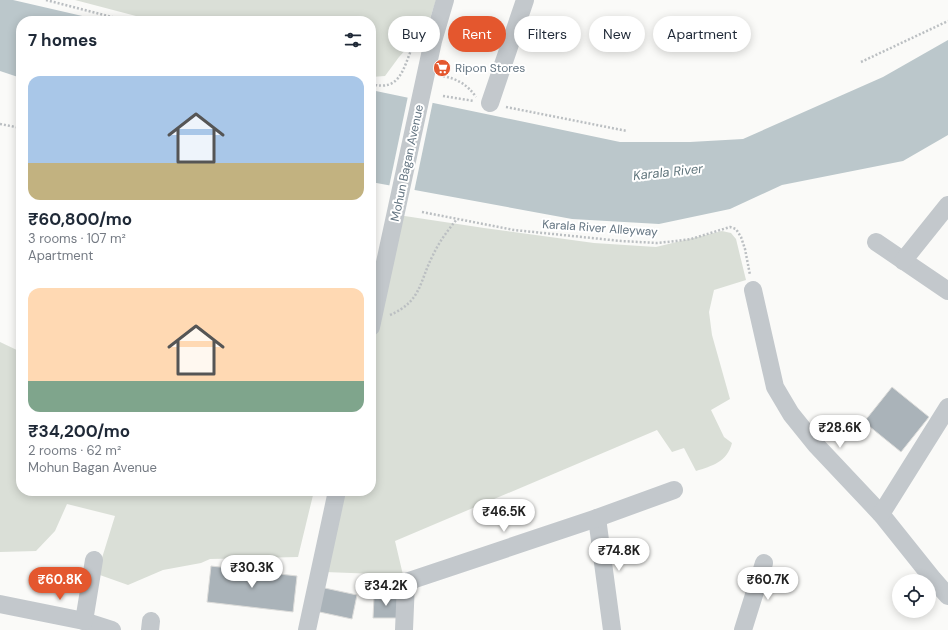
<!DOCTYPE html>
<meta charset="utf-8">
<style>
:root{--surface:#fff;--page:#f6f6f7;--text:#1f2937;--muted:#747a83;--accent:#e4572e}
body{margin:0;font-family:"DM Sans",sans-serif;background:var(--page);color:var(--text);height:100vh;display:flex;flex-direction:column;font-size:15px;white-space:nowrap}
*{box-sizing:border-box;margin:0}
p{font-size:13px;color:var(--muted)}
.icon{flex:none;width:22px;height:22px;fill:none;stroke:currentColor;stroke-width:2;stroke-linecap:round;stroke-linejoin:round}
.map{position:relative;flex:1;overflow:hidden}
.panel{position:absolute;left:16px;top:16px;width:360px;height:480px;display:flex;flex-direction:column;background:var(--surface);border-radius:16px;box-shadow:0 2px 10px #0003}
.panel>*{flex:none}
.top-card{position:absolute;left:388px;top:16px;width:380px;height:36px;display:flex;gap:8px}
.controls{position:absolute;left:892px;top:574px;display:grid;gap:8px}
.controls a{display:grid;place-items:center;width:44px;height:44px;border-radius:50%;background:var(--surface);box-shadow:0 2px 10px #0003;font-size:20px}
.price{position:absolute;translate:-50% -34px;padding:0 9px;border-radius:14px;background:#fff;color:#222;font-size:13px;line-height:26px;filter:drop-shadow(0 1px 2px #0008)}
.price::after{content:'';position:absolute;left:50%;top:24px;width:12px;height:9px;margin-left:-6px;background:inherit;clip-path:polygon(0 0,100% 0,50% 100%)}
.price.on{background:var(--accent);color:#fff}
ul{padding:0;list-style:none}
li{display:grid;align-content:center;gap:8px;height:212px;padding:0 12px}
li span{display:grid;place-items:center;height:124px;border-radius:12px;color:#555}
li>.icon{margin-inline-start:auto}
span .icon{width:72px;height:72px;fill:#fffc;stroke-width:1}
li b{font-size:17px}
h2{display:flex;justify-content:space-between;align-items:center;height:48px;padding:0 12px;font-size:17px}
.tag{padding:0 14px;border-radius:18px;background:var(--surface);box-shadow:0 2px 10px #0003;font-size:14px;line-height:36px}
.tag.on{background:var(--accent);color:#fff}
.map>svg:first-child{display:block}
.green{fill:#dadfd7}
.water{fill:#bbc7cb}
.pier{fill:#fafaf8}
.building{fill:#aab3b9;stroke:#dcdcda}
.lines{fill:none;stroke-linecap:round;stroke-linejoin:round}
.path{stroke:#bbbfc2;stroke-width:2.5;stroke-dasharray:2 2;stroke-linecap:butt}
.minor{stroke:#c3c8cc;stroke-width:18}
.labels{text-anchor:middle;dominant-baseline:central;stroke-width:4;stroke-linejoin:round;paint-order:stroke}
.poi-label{font-size:12px;fill:#657683;stroke:#fff;text-anchor:start}
.street-label{font-size:12px;fill:#657683;stroke:#fff}
.water-label{font-size:13px;font-style:italic;fill:#60757c;stroke:#fff}
</style>
<div class="map">
<svg width="948" height="630" viewBox="0 0 948 630">
<rect width="100%" height="100%" fill="#fafaf8"/>
<!-- green -->
<g class="green">
<path d="M75,0H436L428,25L399,57L385,76L371,77V21H155Z"/>
<path d="M398,215L484,228L594,243L656,247L722,231L731,233L736,239L746,280L714,290L709,312L712,335L730,399L711,410L724,437L732,443C727,462 712,466 696,471L684,448L672,452L657,430L395,541L403,575L325,572L341,491H371V346Z"/>
<path d="M0,342L21,352V491H314L298,557L210,559L201,563L163,570L128,585L97,574L115,516L67,504L55,531L36,551L0,552Z"/>
</g>
<!-- water -->
<g class="water">
<path d="M0,0H13L104,21H21V78L0,71Z"/>
<path d="M948,40V135L903,161L782,185L730,209L659,224L572,219L371,182V90L620,142H690L743,139L883,77Z"/>
</g>
<!-- pier -->
<path class="pier" d="M408,96L433,101L414,192L389,187Z"/>
<!-- building -->
<g class="building">
<path d="M892,387L929,417L901,452L864,422Z"/>
<path d="M211,566L297,576L293,612L207,602Z"/>
<path d="M320,587L357,595L352,619L315,611Z"/>
<path d="M398,595L397,618H373L374,597Z"/>
</g>
<g class="lines">
<!-- path -->
<g class="path">
<path d="M46,0L127,21"/>
<path d="M861,62L948,21"/>
<path d="M443,76C457,79 467,84 476,97"/>
<path d="M371,84C400,92 403,69 412,48L414,45"/>
<path d="M443,96L474,101"/>
<path d="M506,107L627,131"/>
<path d="M0,124L21,128"/>
<path d="M422,212L514,230L621,241L657,243L676,241L691,239L730,227L736,229L741,237L745,249L750,275"/>
<path d="M390,315C422,301 419,282 433,255C439,242 448,230 457,219"/>
</g>
<!-- minor -->
<g class="minor">
<path d="M490,103L525,0"/>
<path d="M876,242L948,291"/>
<path d="M903,261L948,205"/>
<path d="M753,290L775,387L791,414L816,445L881,514L933,579L948,596"/>
<path d="M371,327L433,41L445,0"/>
<path d="M881,514L948,407"/>
<path d="M597,518L612,630"/>
<path d="M0,604L84,621L112,630"/>
<path d="M84,621L94,560"/>
<path d="M150,630L151,621"/>
<path d="M307,630L337,491"/>
<path d="M404,630L406,582L597,518L674,490"/>
<path d="M743,630L764,563"/>
</g>
</g>
<!-- icons -->
<defs>
<symbol id="supermarket-disc" viewBox="-11 -11 22 22"><circle r="9.5" fill="#e4572e" stroke="#fff"/><path d="M-6-5.5h2.5l.6 2H6L4.5 2H-2.5L-4.4-4H-6ZM-1.5 3.2a1.3 1.3 0 1 0 .1 0ZM3 3.2a1.3 1.3 0 1 0 .1 0Z" fill="#fff"/></symbol>
</defs>
<g fill-rule="evenodd">
<use href="#supermarket-disc" x="432" y="58" width="20" height="20"/>
</g>
<g class="labels">
<!-- poi labels -->
<g class="poi-label">
<text x="455" y="68">Ripon Stores</text>
</g>
<!-- street labels -->
<g class="street-label">
<text transform="translate(407 163) rotate(-78)">Mohun Bagan Avenue</text>
<text transform="translate(600 228) rotate(4)">Karala River Alleyway</text>
</g>
<!-- water labels -->
<g class="water-label">
<text transform="translate(668 172) rotate(-6)">Karala River</text>
</g>
</g>
</svg>
<div class="controls">
<a><svg class="icon" aria-label="locate" viewBox="0 0 24 24"><circle cx="12" cy="12" r="6"/><path d="M12 2v4M12 18v4M2 12h4M18 12h4"/></svg></a>
</div>
<b class="price" style="left:840px;top:449px">₹28.6K</b>
<b class="price" style="left:504px;top:533px">₹46.5K</b>
<b class="price" style="left:619px;top:572px">₹74.8K</b>
<b class="price" style="left:252px;top:589px">₹30.3K</b>
<b class="price on" style="left:60px;top:601px">₹60.8K</b>
<b class="price" style="left:768px;top:601px">₹60.7K</b>
<b class="price" style="left:386px;top:607px">₹34.2K</b>
<div class="top-card">
<a class="tag">Buy</a>
<a class="tag on">Rent</a>
<a class="tag">Filters</a>
<a class="tag">New</a>
<a class="tag">Apartment</a>
</div>
<section class="panel">
<h2>7 homes<svg class="icon" aria-label="filters" viewBox="0 0 24 24"><path d="M4 7h16M4 17h16"/><circle cx="9" cy="7" r="2"/><circle cx="15" cy="17" r="2"/></svg></h2>
<ul>
<li><span style="background:linear-gradient(#a9c7e8 70%,#c2b280 0)"><svg class="icon" aria-label="home" viewBox="0 0 24 24"><path d="M3 11l9-7 9 7M6 9v11h12V9"/></svg></span><div><b>₹60,800/mo</b><p>3 rooms · 107 m²</p><p>Apartment</p></div></li>
<li><span style="background:linear-gradient(#ffd9b3 75%,#7fa58c 0)"><svg class="icon" aria-label="home" viewBox="0 0 24 24"><path d="M3 11l9-7 9 7M6 9v11h12V9"/></svg></span><div><b>₹34,200/mo</b><p>2 rooms · 62 m²</p><p>Mohun Bagan Avenue</p></div></li>
</ul>
</section>
</div>
